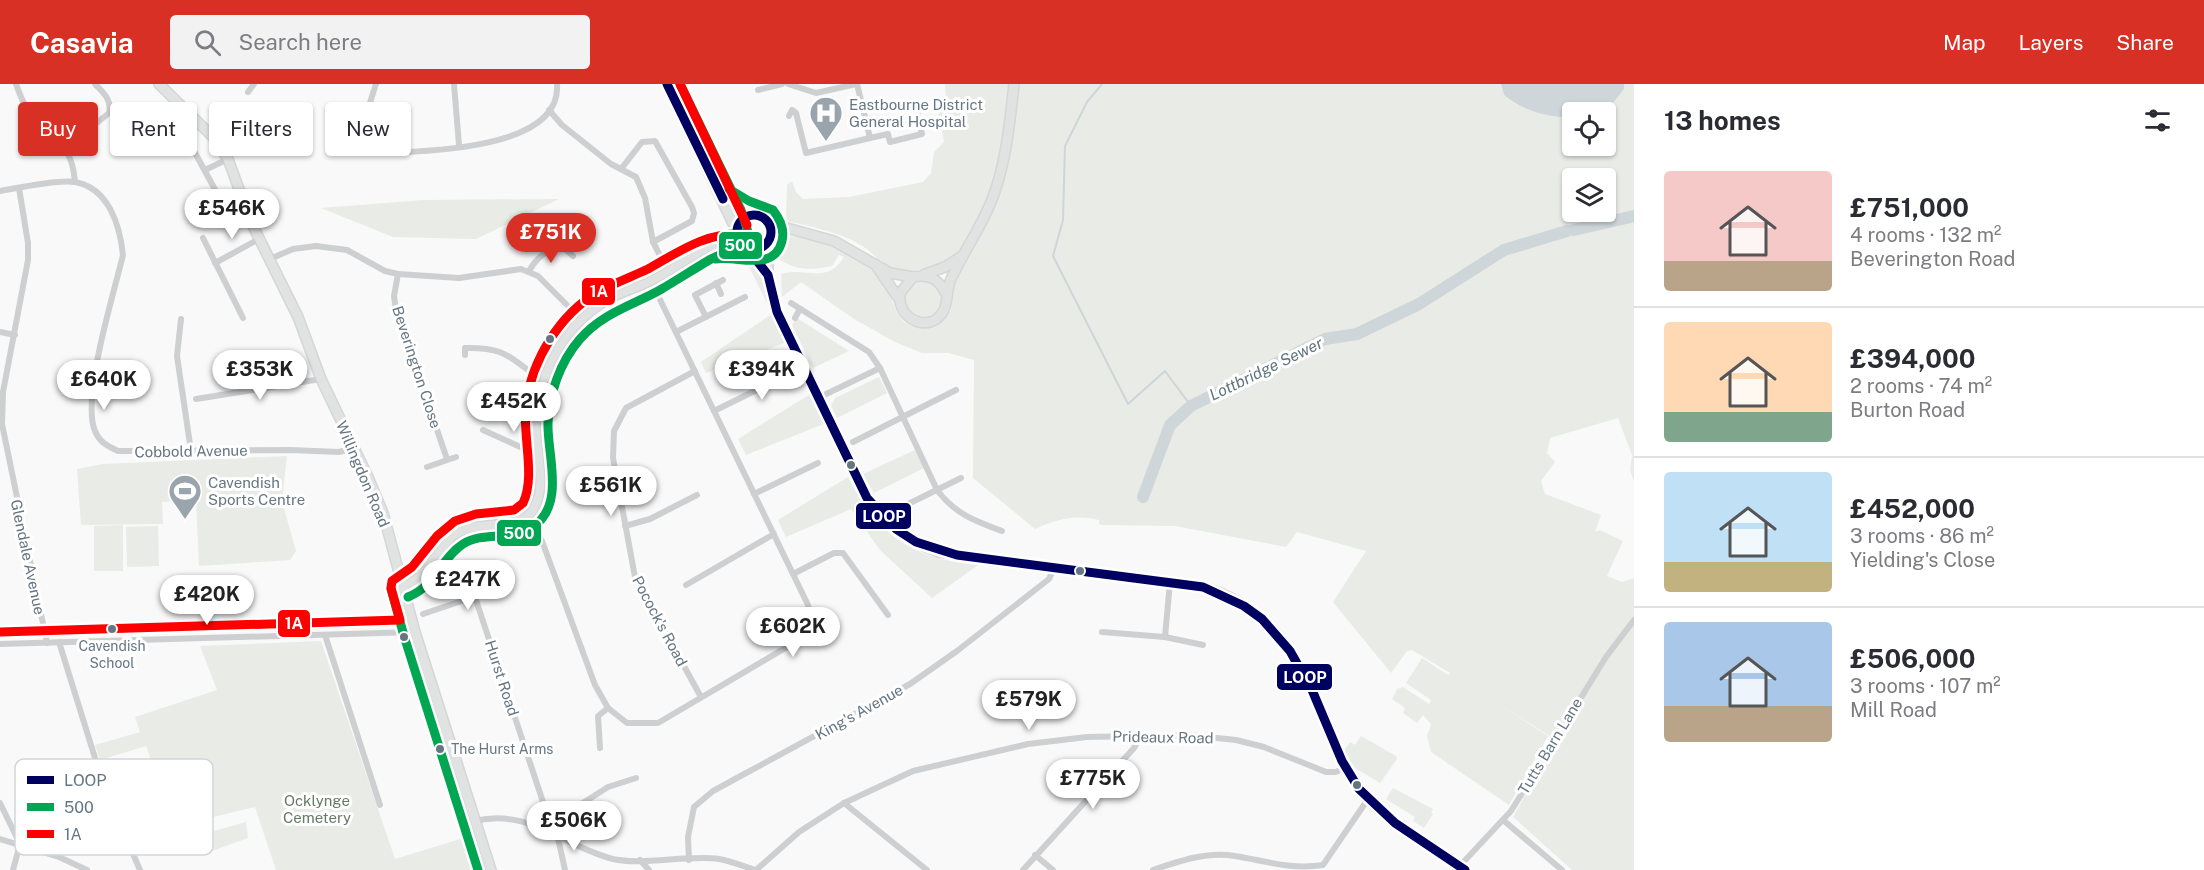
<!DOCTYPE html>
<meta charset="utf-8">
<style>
:root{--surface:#fff;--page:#f2f2f3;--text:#2b2b33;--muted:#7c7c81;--line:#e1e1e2;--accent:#d93025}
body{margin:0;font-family:"Public Sans",sans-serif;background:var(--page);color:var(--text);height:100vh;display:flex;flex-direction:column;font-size:22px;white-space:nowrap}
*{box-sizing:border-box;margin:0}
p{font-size:20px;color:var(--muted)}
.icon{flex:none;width:33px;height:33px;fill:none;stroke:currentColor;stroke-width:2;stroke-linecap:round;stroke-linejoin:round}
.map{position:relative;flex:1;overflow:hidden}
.panel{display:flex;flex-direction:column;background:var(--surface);width:570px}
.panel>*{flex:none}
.top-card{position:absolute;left:18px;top:18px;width:570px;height:54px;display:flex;gap:12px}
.fabs{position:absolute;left:1562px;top:18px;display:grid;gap:12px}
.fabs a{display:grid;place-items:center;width:54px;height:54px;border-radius:6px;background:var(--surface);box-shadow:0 2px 4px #0004;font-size:30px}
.price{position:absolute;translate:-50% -51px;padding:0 14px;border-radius:21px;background:#fff;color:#222;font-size:20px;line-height:39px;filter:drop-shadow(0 2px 3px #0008)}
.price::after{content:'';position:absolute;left:50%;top:36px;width:18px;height:14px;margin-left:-9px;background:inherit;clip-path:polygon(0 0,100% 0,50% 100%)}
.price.active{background:var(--accent);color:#fff}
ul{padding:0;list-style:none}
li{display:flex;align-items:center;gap:18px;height:150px;padding:0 30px}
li+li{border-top:2px solid var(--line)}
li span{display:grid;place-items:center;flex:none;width:168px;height:120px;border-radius:6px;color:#555}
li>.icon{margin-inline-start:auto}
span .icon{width:72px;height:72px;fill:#fffc;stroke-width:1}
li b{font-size:26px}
h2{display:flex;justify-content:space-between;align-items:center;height:72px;padding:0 30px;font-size:26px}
.pill{padding:0 21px;border-radius:6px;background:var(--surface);box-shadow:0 2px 4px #0004;font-size:21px;line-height:54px}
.pill.active{background:var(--accent);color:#fff}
header{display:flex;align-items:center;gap:36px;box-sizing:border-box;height:84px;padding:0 30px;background:var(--accent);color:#fff}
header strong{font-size:28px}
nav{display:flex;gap:33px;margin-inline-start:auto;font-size:21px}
.search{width:420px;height:54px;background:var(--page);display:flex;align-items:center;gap:15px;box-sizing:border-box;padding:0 21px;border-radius:6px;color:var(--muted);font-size:22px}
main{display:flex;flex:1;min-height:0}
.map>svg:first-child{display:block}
.green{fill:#e8ebe6;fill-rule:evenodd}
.water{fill:#ced6d9}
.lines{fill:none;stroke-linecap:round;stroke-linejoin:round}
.stream{stroke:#ced6d9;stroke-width:2}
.river{stroke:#ced6d9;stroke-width:12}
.secondary-casing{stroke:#d5d6d7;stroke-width:11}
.primary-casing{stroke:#d5d6d7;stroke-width:12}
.street{stroke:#cecfd0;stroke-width:6}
.secondary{stroke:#e1e2e2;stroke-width:8}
.primary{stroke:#e1e2e2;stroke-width:9}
.bus-1-casing{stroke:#fff;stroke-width:14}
.bus-2-casing{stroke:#fff;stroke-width:14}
.bus-3-casing{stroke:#fff;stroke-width:14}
.bus-1{stroke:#000060;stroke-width:9}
.bus-2{stroke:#00a651;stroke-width:9}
.bus-3{stroke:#f00;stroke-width:9}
.bus-dot{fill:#657683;stroke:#fff;stroke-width:2}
.labels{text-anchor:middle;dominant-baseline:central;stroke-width:6;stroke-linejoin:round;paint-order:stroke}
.bus-label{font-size:14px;fill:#657683;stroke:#fff}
.poi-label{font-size:15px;fill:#657683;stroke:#fff;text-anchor:start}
.street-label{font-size:15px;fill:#657683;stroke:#fff}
.park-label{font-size:15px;fill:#687a64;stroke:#fff}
.water-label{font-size:16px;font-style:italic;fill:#60757c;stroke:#fff}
.key{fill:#fff;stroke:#d1d6da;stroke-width:1.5}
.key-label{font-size:16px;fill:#657683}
.line-badge{stroke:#fff;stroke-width:2}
.badge-label{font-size:16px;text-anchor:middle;font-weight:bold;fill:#fff}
</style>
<header>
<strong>Casavia</strong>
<div class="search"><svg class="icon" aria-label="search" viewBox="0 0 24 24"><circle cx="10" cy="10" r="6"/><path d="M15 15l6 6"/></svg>Search here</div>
<nav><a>Map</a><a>Layers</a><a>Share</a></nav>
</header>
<main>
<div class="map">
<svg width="1634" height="786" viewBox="0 0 1634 786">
<rect width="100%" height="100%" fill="#f9f9f9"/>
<!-- green -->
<g class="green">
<path d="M945,0H1010C1003,53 995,133 954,172C946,179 935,182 925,184C915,187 908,189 898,186C885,183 875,171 864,163C843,149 810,142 786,137L787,101L792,97L796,108L803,115L849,113L923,98L931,89L934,68L944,58L938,27L946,14Z"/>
<path d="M1018,0H1501L1504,11C1525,28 1545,32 1572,34V62H1605V28H1581L1590,21L1613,19L1624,5V0H1634V398L1630,386L1632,371L1618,334L1550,354L1547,369L1555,378L1541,397L1545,410L1601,431L1595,448L1600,446L1623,457L1607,492L1622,498L1634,494V786H1572L1513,733L1556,656L1494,617L1548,652L1509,721L1431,668L1427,652L1431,640L1423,631L1417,639L1403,629L1405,624L1392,615L1397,605L1403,603L1429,620L1431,616L1406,599L1422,574L1448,591L1450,589L1412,566L1407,567L1391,589L1333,518L1366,467L1297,448L1286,463L1175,442L1103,441L1099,440V436C1078,430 1055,435 1035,445L973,394L974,276L948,269H922L895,258L854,235L801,198L782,213L781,190C805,182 826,202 844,173L839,171L832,182C813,186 798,187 780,176L782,153C819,148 864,170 885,202C891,211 894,226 901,235C909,245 924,243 935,243L951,227L954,199L982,149L1000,108L1007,80ZM1572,94H1605V128H1572Z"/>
<path d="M559,115L476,155L393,153L321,124L424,116Z"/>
<path d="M756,177L771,222L769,223L748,181Z"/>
<circle cx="923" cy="214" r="19"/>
<path d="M773,229L787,258L706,289L701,278Z"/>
<path d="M797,234L849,267L813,284L792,241Z"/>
<path d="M879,293L887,309L837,334L831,322L835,314Z"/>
<path d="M812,309L826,339L746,371L738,355Z"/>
<path d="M915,366L924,384L874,409L863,390Z"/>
<path d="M287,372L282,417L296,467L290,476L199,482L196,416L162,418L163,440L81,441L77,385L103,380Z"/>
<path d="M848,393C878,452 913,475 978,481L932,514L880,466L851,425L786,453L778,436Z"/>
<path d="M123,441V487H94V442Z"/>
<path d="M158,442L159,482L127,483L126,443Z"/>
<path d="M321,557L395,775L470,752L481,786H276L255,723L175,742L146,662L100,676L95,661L140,648L135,633L217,606L200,562Z"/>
<path d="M1361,652L1396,672L1397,675L1380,699L1355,684L1344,667L1350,658L1355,661Z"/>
<path d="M1393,704L1433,725L1431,729L1433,730L1424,744L1413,737L1415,733L1386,715Z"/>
<path d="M209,736L214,747L246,738L248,754L201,771L196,753L191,746L149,759L147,751L186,742L187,744Z"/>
</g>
<!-- water -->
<path class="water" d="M1501,0H1624V5L1613,19L1590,21L1581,28H1572V34C1545,32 1525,28 1504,11Z"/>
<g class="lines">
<!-- stream -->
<path class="stream" d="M1102,0L1087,18L1065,62L1063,136L1053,172L1128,320L1165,287L1191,322"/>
<!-- river -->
<g class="river">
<path d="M1574,146L1634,132"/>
<path d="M1143,413L1170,341L1191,322L1325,255L1357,250L1419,220L1504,166L1567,147"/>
</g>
<defs>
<g id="secondary">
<path d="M713,163L729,160L744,162"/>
<path d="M403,502C429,494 434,468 453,452C475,434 519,448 533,426C549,399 534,366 536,337C539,287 566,238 611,214C625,207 639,203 653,196C680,181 707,160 736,150"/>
</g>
<g id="primary">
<path d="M159,0L213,53L228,75L251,138L298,233L321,295L368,393L383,429L415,548L491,786"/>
<path d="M667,0L736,146"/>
<path d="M725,116L751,131"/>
<circle cx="754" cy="148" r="17"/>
<path d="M769,139L834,157L890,189L913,193"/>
<path d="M768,159V191L777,228L856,393C876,430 899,455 939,468L1203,503C1265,521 1298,569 1321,627C1332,654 1341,681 1359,705C1386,738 1430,761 1465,786"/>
<path d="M748,165L758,175L767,189"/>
<path d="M875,180L899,215"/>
<path d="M923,191L945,183L962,172"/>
<path d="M945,208C938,194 928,190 913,193L900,209C896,236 931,251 944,226C948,217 946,207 951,195C964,167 982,142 993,113C1006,78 1010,38 1014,0"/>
</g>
</defs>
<!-- secondary casing -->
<use href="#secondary" class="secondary-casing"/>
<!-- primary casing -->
<use href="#primary" class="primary-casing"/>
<!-- street -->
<g class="street">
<path d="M16,0C20,11 25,25 33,34C56,58 72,60 75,98"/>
<path d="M376,0C366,30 357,54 393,69C435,66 562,64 557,0"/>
<path d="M454,0L459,61"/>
<path d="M788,0L816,9L856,0"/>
<path d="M758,6L782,0"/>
<path d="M248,8L254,0"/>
<path d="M549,26L562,41L611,80L636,93L645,114L653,158L668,187"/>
<path d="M789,32L792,26L796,29L806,69L870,54L857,0"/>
<path d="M187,54L225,124"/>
<path d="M870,54L888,50L890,58L922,50L915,18"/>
<path d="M66,64L109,29C112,16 104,9 95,0"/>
<path d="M621,85L642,58L655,57L692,123L694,129L692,137L653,158"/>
<path d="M205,86L228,75"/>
<path d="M19,104L28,159V176L3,308L2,340L47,559"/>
<path d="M0,107C17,104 59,95 75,98C109,104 120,142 123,171C114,209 81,314 95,347C100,359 108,362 118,367L291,366L339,368L354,364"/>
<path d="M203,154L243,234"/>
<path d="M270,175L293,165L316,162L347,166L385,187L398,190L459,194L521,185L538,192L582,236"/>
<path d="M215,179L259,155"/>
<path d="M529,187C537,173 548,164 563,163L573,172"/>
<path d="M398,190L394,212L396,226L447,375"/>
<path d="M716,199L721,210"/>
<path d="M791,219L869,268L880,284L937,406C955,430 975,437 1002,447"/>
<path d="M706,233L695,211L723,196"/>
<path d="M795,234L800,225"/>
<path d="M181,235L177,272L191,367"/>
<path d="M0,248L15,251"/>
<path d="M676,248L745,213"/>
<path d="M465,271V264C510,263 510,276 544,297"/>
<path d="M695,287L626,324L614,347L613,374L635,493L701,613"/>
<path d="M818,314L880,284"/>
<path d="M196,315L321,295"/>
<path d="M714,327L779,295L777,291"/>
<path d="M483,346L538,371"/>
<path d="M853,358L956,306"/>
<path d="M427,383L456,373"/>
<path d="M754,410L818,379"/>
<path d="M896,426L961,394"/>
<path d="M527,433L542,457L595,601L608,624L627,639H658L792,560C806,550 812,539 808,521L651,197"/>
<path d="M625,442L650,435L697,411"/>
<path d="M793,490L834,469H843L888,531"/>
<path d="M686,501L774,450"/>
<path d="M475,513L546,727L539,743"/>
<path d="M423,530L506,502"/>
<path d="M1102,548L1165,553L1203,561"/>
<path d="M325,551L380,721"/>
<path d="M1165,553L1170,498"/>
<path d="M59,558L105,706L140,786"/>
<path d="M0,560L415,548"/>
<path d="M600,664L598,632L608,624"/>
<path d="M0,719L20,760L13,786"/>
<path d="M844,719L927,786"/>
<path d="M546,727L575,724L608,703L636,694"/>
<path d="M1503,736L1562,786"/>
<path d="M475,737C527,724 561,760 609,774C640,783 687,770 719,775C731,777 743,782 755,786"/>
<path d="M558,754L565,786"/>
<path d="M0,755L59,773L87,786"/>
<path d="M1035,771L1053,786"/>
<path d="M640,776L649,786"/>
<path d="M689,776L688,753L694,723L713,707L910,600L957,567L1049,495L1054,484"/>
<path d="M756,786L799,748L844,719L913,687L1028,660L1087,653L1188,651L1236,656L1264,663L1326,688H1336L1345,683"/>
<path d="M1023,786L1134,664L1141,651"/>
<path d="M1153,786C1179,777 1208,767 1235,772C1266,777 1291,786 1323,781L1368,715"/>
<path d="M1456,786L1511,727L1606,573L1634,536"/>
</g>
<!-- secondary -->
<use href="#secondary" class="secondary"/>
<!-- primary -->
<use href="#primary" class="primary"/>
<defs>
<g id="bus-1">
<path d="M667,0L723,115"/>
<circle cx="754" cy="148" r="17"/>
<path d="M747,164L768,191L777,228L867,414L896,445L916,458L957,471L1203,503L1244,522L1262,535L1290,567L1312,606L1342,677L1359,705L1395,739L1465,786"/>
</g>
<g id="bus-2">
<path d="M715,175C737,171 774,189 782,157C785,145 780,135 773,126L749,117L729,105"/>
<path d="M391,505L404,552L478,786"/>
<path d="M408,513C437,501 440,475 463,460C483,447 512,457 533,443C566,420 547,371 548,339C549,310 560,278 580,255C603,229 631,222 660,206C677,196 694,185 711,175C722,169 739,165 747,156L748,148L741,126L680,0"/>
</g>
<g id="bus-3">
<path d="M680,0L747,141"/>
<path d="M0,548L400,536L391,504L392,497L412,483L437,452L455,437L476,430L514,426L523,419C536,392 522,351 526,320C532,276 559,231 598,208C614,199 631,193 648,185C680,167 706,148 745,150"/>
</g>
</defs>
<!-- bus-1 casing -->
<use href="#bus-1" class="bus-1-casing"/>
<!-- bus-2 casing -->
<use href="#bus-2" class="bus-2-casing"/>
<!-- bus-3 casing -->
<use href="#bus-3" class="bus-3-casing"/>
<!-- bus-1 -->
<use href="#bus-1" class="bus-1"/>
<!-- bus-2 -->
<use href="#bus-2" class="bus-2"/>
<!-- bus-3 -->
<use href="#bus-3" class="bus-3"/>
</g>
<!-- icons -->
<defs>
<symbol id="hospital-pin" viewBox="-11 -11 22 30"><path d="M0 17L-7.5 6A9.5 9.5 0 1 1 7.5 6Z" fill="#99a4ac" stroke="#fff"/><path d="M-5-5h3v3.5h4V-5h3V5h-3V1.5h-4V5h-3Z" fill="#fff"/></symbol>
<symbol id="stadium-pin" viewBox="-11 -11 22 30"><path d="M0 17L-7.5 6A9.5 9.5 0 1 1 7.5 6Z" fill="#99a4ac" stroke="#fff"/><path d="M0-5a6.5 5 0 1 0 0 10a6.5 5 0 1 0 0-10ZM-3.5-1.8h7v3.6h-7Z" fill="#fff"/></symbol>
</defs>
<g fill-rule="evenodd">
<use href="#hospital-pin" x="807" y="10" width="38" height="52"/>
<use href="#stadium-pin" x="166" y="388" width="38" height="52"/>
</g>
<!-- markers -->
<g class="bus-dot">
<circle cx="550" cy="255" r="5"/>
<circle cx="851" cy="381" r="5"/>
<circle cx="1080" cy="487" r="5"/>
<circle cx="112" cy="545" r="5"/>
<circle cx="404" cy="553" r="5"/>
<circle cx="440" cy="665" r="5"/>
<circle cx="1357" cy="701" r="5"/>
</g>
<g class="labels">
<!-- bus labels -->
<g class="bus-label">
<text x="112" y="562">Cavendish<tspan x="112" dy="17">School</tspan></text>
<text x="451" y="665" text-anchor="start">The Hurst Arms</text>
</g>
<!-- poi labels -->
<g class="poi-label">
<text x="849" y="20">Eastbourne District<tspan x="849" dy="17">General Hospital</tspan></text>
<text x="208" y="398">Cavendish<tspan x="208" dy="17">Sports Centre</tspan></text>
</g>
<!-- street labels -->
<g class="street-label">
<text transform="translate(417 283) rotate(72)">Beverington Close</text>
<text transform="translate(191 367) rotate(-1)">Cobbold Avenue</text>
<text transform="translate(363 390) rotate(67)">Willingdon Road</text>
<text transform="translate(28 473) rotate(78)">Glendale Avenue</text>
<text transform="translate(660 537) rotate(62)">Pocock's Road</text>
<text transform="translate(502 594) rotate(72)">Hurst Road</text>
<text transform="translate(859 628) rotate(-29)">King's Avenue</text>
<text transform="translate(1163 653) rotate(1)">Prideaux Road</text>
<text transform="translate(1550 662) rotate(-59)">Tutts Barn Lane</text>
</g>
<!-- park labels -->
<g class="park-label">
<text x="317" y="716">Ocklynge<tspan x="317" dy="17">Cemetery</tspan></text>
</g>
<!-- water labels -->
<g class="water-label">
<text transform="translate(1266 285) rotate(-26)">Lottbridge Sewer</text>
</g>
</g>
<!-- legend -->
<rect x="15" y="675" width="198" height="96" rx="9" class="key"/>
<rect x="27" y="692" width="27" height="8" fill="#000060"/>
<rect x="27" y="719" width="27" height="8" fill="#00a651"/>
<rect x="27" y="746" width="27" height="8" fill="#f00"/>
<g class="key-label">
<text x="64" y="702">LOOP</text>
<text x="64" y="729">500</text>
<text x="64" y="756">1A</text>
</g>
<g class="line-badge">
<rect x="718" y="147" width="45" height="29" rx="6" fill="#00a651"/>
<rect x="581" y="193" width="35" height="29" rx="6" fill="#f00"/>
<rect x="855" y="418" width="57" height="28" rx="6" fill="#000060"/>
<rect x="496" y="435" width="46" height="28" rx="6" fill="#00a651"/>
<rect x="277" y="525" width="34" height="29" rx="6" fill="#f00"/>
<rect x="1276" y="579" width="57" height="28" rx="6" fill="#000060"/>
</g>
<g class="badge-label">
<text x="740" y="167">500</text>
<text x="599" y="213">1A</text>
<text x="884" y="438">LOOP</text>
<text x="519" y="455">500</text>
<text x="294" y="545">1A</text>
<text x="1305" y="599">LOOP</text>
</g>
</svg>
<div class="fabs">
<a><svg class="icon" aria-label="locate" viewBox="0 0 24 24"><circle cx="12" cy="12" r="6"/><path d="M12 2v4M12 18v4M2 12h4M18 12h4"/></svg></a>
<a><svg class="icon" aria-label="layers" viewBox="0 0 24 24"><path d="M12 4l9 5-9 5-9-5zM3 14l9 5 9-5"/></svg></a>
</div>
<b class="price" style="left:232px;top:156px">£546K</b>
<b class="price active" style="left:551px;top:180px">£751K</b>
<b class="price" style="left:260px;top:317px">£353K</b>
<b class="price" style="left:762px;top:317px">£394K</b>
<b class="price" style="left:104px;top:327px">£640K</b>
<b class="price" style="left:514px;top:349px">£452K</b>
<b class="price" style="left:611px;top:433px">£561K</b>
<b class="price" style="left:468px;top:527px">£247K</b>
<b class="price" style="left:207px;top:542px">£420K</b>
<b class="price" style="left:793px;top:574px">£602K</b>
<b class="price" style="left:1029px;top:647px">£579K</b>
<b class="price" style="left:1093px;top:726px">£775K</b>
<b class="price" style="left:574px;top:768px">£506K</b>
<div class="top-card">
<a class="pill active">Buy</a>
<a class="pill">Rent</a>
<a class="pill">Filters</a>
<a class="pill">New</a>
</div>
</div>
<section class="panel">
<h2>13 homes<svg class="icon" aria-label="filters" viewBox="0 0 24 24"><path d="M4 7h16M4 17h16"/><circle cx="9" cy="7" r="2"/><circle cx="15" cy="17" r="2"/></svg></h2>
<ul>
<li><span style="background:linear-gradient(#f6c9c9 75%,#b9a48a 0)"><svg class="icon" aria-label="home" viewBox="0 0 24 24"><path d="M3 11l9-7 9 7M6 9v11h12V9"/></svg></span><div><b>£751,000</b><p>4 rooms · 132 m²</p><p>Beverington Road</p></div></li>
<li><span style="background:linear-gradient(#ffd9b3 75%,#7fa58c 0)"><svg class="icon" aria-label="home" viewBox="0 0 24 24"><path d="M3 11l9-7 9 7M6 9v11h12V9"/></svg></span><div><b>£394,000</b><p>2 rooms · 74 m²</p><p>Burton Road</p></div></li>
<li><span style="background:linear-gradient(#bfe0f5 75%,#c2b280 0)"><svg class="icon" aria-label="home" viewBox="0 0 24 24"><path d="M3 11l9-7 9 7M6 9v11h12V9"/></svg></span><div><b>£452,000</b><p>3 rooms · 86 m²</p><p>Yielding's Close</p></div></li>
<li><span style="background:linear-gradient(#a9c7e8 70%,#b9a48a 0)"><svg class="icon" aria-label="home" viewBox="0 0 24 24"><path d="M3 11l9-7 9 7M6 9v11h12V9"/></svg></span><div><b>£506,000</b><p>3 rooms · 107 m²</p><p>Mill Road</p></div></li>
</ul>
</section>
</main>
